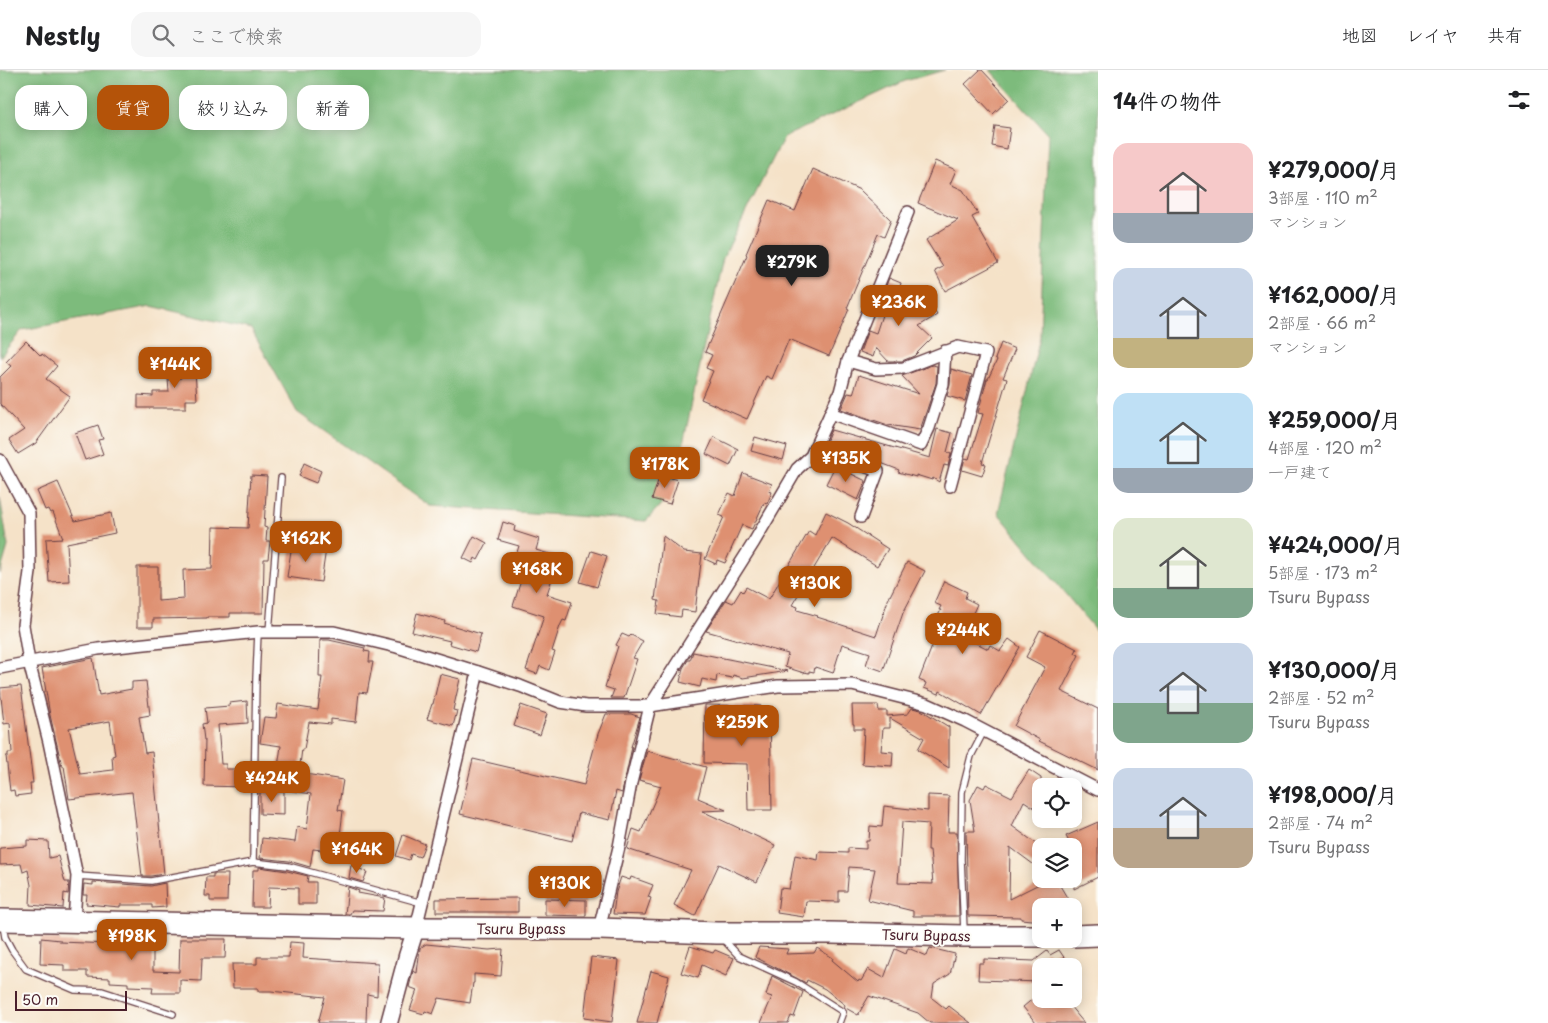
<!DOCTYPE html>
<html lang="ja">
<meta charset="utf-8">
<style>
:root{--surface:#fff;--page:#f6f6f6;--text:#202124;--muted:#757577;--line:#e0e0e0;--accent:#b45309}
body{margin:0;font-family:"Playpen Sans","Klee One",sans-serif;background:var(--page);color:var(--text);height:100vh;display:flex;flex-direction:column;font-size:19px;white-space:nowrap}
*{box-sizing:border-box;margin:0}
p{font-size:16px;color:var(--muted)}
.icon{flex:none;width:28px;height:28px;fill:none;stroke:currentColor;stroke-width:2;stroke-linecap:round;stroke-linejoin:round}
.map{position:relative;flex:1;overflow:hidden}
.side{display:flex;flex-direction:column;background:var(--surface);width:450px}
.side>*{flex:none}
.banner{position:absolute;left:15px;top:15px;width:475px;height:45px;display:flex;gap:10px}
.fabs{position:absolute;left:1032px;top:708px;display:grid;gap:10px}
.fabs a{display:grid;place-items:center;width:50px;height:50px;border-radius:10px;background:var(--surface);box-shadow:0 2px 12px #0003;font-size:25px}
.scale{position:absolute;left:15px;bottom:12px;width:112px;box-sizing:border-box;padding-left:5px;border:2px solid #4a1f2b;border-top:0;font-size:14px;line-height:18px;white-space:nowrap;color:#4a1f2b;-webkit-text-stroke:4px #fdfcf7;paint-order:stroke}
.price{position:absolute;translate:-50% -42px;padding:0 11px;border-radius:10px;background:var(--accent);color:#fff;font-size:16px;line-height:32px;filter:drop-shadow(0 1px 2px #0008)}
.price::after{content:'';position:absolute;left:50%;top:30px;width:15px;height:11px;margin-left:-8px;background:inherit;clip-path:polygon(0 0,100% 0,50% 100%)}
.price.selected{background:#222;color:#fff}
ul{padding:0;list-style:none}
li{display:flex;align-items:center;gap:15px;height:125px;padding:0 15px}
li span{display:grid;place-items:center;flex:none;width:140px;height:100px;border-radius:15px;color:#555}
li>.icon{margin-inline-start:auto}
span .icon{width:60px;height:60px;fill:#fffc;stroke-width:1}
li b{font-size:21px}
h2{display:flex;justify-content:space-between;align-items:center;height:60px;padding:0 15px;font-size:21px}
.tag{padding:0 18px;border-radius:15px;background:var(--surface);box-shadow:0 2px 12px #0003;font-size:18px;line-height:45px}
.tag.selected{background:var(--accent);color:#fff}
header{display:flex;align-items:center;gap:30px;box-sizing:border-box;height:70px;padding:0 25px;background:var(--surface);border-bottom:1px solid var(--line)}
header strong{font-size:24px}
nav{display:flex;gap:28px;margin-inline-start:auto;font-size:18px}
.search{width:350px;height:45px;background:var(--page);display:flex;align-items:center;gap:12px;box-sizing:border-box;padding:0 18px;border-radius:15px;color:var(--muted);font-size:19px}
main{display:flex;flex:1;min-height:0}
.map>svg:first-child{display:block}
.forest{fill:#7dbb7b;stroke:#646d53}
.building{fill:#de9071;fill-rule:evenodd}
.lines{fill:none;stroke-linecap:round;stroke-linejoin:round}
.lane-casing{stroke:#643c43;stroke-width:8}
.street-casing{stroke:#643c43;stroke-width:14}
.secondary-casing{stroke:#643c43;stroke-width:19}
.highway-casing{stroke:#643c43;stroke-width:24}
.lane{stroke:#fff;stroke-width:5.5}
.street{stroke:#fff;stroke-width:11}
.secondary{stroke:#fff;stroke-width:16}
.highway{stroke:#fff;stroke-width:21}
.labels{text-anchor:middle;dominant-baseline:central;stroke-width:4;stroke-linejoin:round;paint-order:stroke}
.street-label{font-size:14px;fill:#4a1f2b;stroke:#fdfcf7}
</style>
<header>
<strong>Nestly</strong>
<div class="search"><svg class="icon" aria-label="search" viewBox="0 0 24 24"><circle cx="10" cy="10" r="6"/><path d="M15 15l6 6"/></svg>ここで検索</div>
<nav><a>地図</a><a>レイヤ</a><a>共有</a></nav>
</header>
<main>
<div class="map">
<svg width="1098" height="953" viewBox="0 0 1098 953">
<rect width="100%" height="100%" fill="#fdfcf7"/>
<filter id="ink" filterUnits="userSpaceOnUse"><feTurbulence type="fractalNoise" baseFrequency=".02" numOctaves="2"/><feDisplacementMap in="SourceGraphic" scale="10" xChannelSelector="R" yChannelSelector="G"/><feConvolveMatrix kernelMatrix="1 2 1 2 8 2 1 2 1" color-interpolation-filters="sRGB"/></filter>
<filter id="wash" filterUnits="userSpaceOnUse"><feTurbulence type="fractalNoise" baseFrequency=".0096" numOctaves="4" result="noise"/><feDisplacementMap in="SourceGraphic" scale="20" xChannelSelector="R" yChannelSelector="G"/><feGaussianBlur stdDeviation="1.12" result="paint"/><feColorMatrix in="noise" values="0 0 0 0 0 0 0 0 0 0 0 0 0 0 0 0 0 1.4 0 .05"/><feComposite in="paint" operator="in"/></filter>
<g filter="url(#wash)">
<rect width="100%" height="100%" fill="#f5e2c8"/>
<!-- forest -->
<g class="forest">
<path d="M0,0H945L905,11L784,67L723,188L673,421L646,451L430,436L297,342L251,259L151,236L22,260L0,287Z"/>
<path d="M990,0H1098V563L998,443L1040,267L1048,64Z"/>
<path d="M0,427L8,476L0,504Z"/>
</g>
<g id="blocks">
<!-- building -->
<g class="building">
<path d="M980,0H982L1009,29L993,44L965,14Z"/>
<path d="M995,56L1010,58L1007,79L992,76Z"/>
<path d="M935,91L956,100L950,114L963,120L978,144L972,147L998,193L945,221L935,201L943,197L926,170L958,150L918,133Z"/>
<path d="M813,99L860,120L891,150L884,167L878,164L847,238L849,239L829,286L789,269L772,309L766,306L747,349L701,329L713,301L706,298L712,285L705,282L747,185L746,184L769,130L795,141Z"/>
<path d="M889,208L901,213L899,220L905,222L896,246L926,227L937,245L919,256L932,268L914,286L902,291H888L876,278L873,287L860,282L868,260L876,263L886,233L880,231Z"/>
<path d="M26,271L41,286L42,284L57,296L46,309L70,326L36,373L18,384L9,370L24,360L0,334V307L11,296L6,292Z"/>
<path d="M1001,273L1015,279L1003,308L1007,309L982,393L986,394L982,406L962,400L965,388L969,389L983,344L978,343L987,309H988L997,290L995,289Z"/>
<path d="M180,286H194L197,330H186V338H138V325L153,326V322H169L168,309L181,308Z"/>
<path d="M932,295L937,296L936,313L920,360L888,355L841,339L848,323L853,324L859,305L919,324L902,306Z"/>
<path d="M951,299L972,305L965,331L947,326L950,315Z"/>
<path d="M98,355L103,369L98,370L103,384L85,390L75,363Z"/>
<path d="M937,359L952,363L947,382L951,384L948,396L944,395L939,412L933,408L932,410L916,405V407L898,402L899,400L894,398L826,372L831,360L930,388Z"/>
<path d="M714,367L738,379L730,396L706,384Z"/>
<path d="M755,367L787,376L783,390L751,381Z"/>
<path d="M304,393L321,401L316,413L299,406Z"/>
<path d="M835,396L866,411L858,430L826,414Z"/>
<path d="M743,403L772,414L769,421L772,422L767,434L764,433L752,459L742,455L725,493L717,490L716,494L705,489L724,447L719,445L729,423L735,426Z"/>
<path d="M251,405L267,406L264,457L267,458L266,471H270L268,489H264L263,543H230V547H207V548L153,549V557H137V497H158V531L184,529L183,500L212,499L213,457L248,458Z"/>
<path d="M660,405L678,410L670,434L652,429Z"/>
<path d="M58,412L75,451L111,443L115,463L67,473L69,511L49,512L46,469L63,468L53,442L50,443L48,439L45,440L37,421Z"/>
<path d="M826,442L848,453L888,479L877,496L832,468L792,535L798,537L797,540L818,546L817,547L876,566L888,530L907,492L925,501L903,543L883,601L866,595L870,583L842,574L833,603L815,597L814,602L809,601V603L804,602V603L785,597L788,584L706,561L726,530L733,533L741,520L743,522L746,517L769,529L809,461L815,465Z"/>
<path d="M503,452L515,456L514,461L539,469L536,480L559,487L547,524L572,532L566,551L563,550L560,556L552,581L555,582L549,600L540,596L537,604L526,600L544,546L513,536L524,501L512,498L519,476L498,470Z"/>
<path d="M474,466L487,473L478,490L475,488L473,493L463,488Z"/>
<path d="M663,466L684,482L702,484L695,542L682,540L681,547L657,544L659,531L655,530Z"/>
<path d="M292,474L326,479L321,512L287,507Z"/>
<path d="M591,481L607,486L597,517L580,512Z"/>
<path d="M944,511L967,522L965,528L977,534L963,566L988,579L990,575L1000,581L1009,569L1020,577L981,645L940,621L939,624L924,618L926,613L919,610L933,574L927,571L933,562L930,561L941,540H939L941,536L934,533Z"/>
<path d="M417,543L445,551L444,553L481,564L476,582L449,574L450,571L412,562Z"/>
<path d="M1040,560L1077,579L1075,583L1079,585L1061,621L1098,639V700L1039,671L1040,670L1014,656L1045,597L1026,587Z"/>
<path d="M622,564L629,567L631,565L643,571L633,588L637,589L624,628H611L614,620L605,617L618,576L616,575Z"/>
<path d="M320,570H329L365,578L364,581L370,582L369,592H373L367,623L359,622L356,652L331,649V654L309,652L304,679H302L299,703L343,710L338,740L343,741L338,782L313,779L310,797L289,791L260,788L262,768L295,772L297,757L307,759L311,724L275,718L281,676L260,673L264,647L276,648L278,634L318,640L322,607H319Z"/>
<path d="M693,582L788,601L743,608L733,605L732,608L717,605L716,612L702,609L700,617L680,612L683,598L688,590H690Z"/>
<path d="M93,588L99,625L132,619V612L146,611L150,645L139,647L145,683L152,682L164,804L151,806H142L132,722L69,729L64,696H62L50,645L42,598ZM110,651L115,685L112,686L113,700L80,704L69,658Z"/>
<path d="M440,604L460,609L453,640L457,641L453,656L427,649L432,634H433Z"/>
<path d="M21,616L33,713H30L31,724L15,726L14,720L10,721L6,686H8V683H12L10,653L4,654L0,618Z"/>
<path d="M247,631L248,653L218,655L221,694H226V699H246V717L204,716L205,670H204L202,654L207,653L205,638L230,636L229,633Z"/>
<path d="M521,635L547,644L540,665L514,656Z"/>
<path d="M705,635L761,636V642H770L772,740H748L747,694L704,693Z"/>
<path d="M852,635H878L879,641H887V646L908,644L912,638L921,640L949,657V698L918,679L924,668L890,648V658H883L881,681L893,682L892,696L862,694L864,659H854V654H853Z"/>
<path d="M606,644H631L640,647L631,677H632L622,723L616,721L610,750L579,743L572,771L460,744L473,689L584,715L598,664Z"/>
<path d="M647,681L706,697L698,728L726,740L702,741L775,775L757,812L719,794L695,846L674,835L691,800L627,779L633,759L641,762L661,716L639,710Z"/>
<path d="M1029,700L1041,708V742L1024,731L1012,756L1041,777V800L1010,777L1009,829L1049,809H1056L1072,836H1041V851L1021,849V847L968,846L966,761H975L970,730L978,715L984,718L986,714L1012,727Z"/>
<path d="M260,721H284V745L260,744Z"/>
<path d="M928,725L949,726L948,762H957L959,846H913V841L868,830L875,799L849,797L847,821H839V832L806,831L804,847L777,843L780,818L789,819L795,785L818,790L819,782L848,783V778L866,779V771H869L870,756L882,757L884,736L928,741ZM902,752L929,754L928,780H930L933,814L898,813Z"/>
<path d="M1098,752V807L1074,819V796L1078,794L1074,783V776H1071L1066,766Z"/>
<path d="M403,765L425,774L420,787L411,784L409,790L396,786Z"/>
<path d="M27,770L48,771L49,788L58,786L65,812H69L68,824L64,823L63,838L30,835L31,815L28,800L23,802L21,794L0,795V778L27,776Z"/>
<path d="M351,795L367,802L363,812L349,808Z"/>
<path d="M259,797L287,801L308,806L307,812H316V834H298V818L269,817L268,837H252L253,800H259Z"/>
<path d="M213,804H228L227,831H210V826H205L206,807H213Z"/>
<path d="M621,807L630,810L631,807L653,815L648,827L651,828L645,845L613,844L616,822Z"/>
<path d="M93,812L151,816L165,813L166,837L152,838V835H120V837L86,834L87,825H83L84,814L93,815Z"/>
<path d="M348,817L359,821L358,823L385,828L383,841L352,840L350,844H345Z"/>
<path d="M518,828V842H436V829Z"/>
<path d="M545,829L586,830V846L545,845Z"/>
<path d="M41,868L60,870V872L111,874L112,870H153V901L179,902L180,869H226L225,888H202L201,911L180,910V923H152L153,917L128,916V913L110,912V908L87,907V901H64V895L40,894Z"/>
<path d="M290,872L304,873L303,888L378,893L377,926L367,924L366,953H318L325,927L271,921H258V918H233L232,894H257V887H289Z"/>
<path d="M426,874L489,880L503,879L501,906L474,904V913H473L470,933L439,928L433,944L425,941L424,944L410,940L417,920L409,917L413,901L417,903L420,878Z"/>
<path d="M690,876L713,883L715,880L734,888L726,906L702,895L698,908L681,903Z"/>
<path d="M759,877L788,879L786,884L814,883L817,878L833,888L832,890L858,912L859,910L861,911L868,899L884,908L895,879L906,884L908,878L927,886L930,878L955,884L950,904L934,914L932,928L946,939L949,936L971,953H930L918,943L869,926L858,945L844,937L845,935L825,919L807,910L806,913L755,887Z"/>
<path d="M1059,880L1070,896H1041V912L978,910L979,893H984V889L1034,891L1047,881L1050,885Z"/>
<path d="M591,887L619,890L612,952L584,948Z"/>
<path d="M651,901L669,906L657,953H637Z"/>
<path d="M772,906L803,922L794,947L791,946L788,953H761L772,927L766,925Z"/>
<path d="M1041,922V929H1064L1084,953H1036L1023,937Z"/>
</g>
</g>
</g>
<g filter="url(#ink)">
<use href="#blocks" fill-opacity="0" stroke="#643c43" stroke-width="1"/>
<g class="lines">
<defs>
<g id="lane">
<path d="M269,562L281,408"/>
<path d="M253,792L256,609L258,562"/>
<path d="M77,806L151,811L253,792L288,796L422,833"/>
<path d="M3,855L5,867L12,880L26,899L75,920L102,921L173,944"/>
<path d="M964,861L961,789L962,722L971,686L984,661"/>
<path d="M723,869L739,886L796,912L843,942L839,953"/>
</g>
<g id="street">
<path d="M848,291L876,299L904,298L958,277L986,283L950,416"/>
<path d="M830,343L921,375L929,358L943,314L945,281"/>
<path d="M815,378L878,401L861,447"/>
<path d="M0,390L29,443L30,502L23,555L29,592L49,672L77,806L74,851"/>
<path d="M0,598L98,579L258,562H334L397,577L478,602L520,616L560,632L586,636H650L778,616L852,615L927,634L965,651L1098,720"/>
<path d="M416,858L478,602"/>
<path d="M599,859L619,777L631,713L650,636L754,472L797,399L811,386L840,322L848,291L908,142"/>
</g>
<path id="secondary" d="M389,953L407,886L416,858"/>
<g id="highway">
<path d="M0,850L416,858L599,859L717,863H831L964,866H1041"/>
<path d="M1074,866L1098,865"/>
</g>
</defs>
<!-- lane casing -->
<use href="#lane" class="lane-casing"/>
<!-- street casing -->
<use href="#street" class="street-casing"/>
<!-- secondary casing -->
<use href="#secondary" class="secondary-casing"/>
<!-- highway casing -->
<use href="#highway" class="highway-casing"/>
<!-- lane -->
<use href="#lane" class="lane"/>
<!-- street -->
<use href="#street" class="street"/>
<!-- secondary -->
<use href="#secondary" class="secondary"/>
<!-- highway -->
<use href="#highway" class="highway"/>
</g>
</g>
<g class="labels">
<!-- street labels -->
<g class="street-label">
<text x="521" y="858">Tsuru Bypass</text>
<text transform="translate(926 865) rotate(1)">Tsuru Bypass</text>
</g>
</g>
</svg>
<div class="fabs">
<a><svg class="icon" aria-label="locate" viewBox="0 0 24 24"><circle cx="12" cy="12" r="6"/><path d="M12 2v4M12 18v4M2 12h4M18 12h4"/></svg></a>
<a><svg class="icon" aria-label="layers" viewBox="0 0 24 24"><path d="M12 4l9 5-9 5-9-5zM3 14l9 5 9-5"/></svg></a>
<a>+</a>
<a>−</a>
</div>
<div class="scale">50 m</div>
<b class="price selected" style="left:792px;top:217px">¥279K</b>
<b class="price" style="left:899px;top:257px">¥236K</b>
<b class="price" style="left:175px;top:319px">¥144K</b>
<b class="price" style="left:846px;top:413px">¥135K</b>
<b class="price" style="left:665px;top:419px">¥178K</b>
<b class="price" style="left:306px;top:493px">¥162K</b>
<b class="price" style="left:537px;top:524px">¥168K</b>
<b class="price" style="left:815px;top:538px">¥130K</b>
<b class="price" style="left:963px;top:585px">¥244K</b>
<b class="price" style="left:742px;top:677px">¥259K</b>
<b class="price" style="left:272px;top:733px">¥424K</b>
<b class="price" style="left:357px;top:804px">¥164K</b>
<b class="price" style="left:565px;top:838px">¥130K</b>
<b class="price" style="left:132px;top:891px">¥198K</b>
<div class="banner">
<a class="tag">購入</a>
<a class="tag selected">賃貸</a>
<a class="tag">絞り込み</a>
<a class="tag">新着</a>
</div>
</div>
<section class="side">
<h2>14件の物件<svg class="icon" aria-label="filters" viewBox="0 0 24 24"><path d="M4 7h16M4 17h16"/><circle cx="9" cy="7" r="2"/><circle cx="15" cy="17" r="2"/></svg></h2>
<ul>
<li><span style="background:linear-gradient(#f6c9c9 70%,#9aa5b1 0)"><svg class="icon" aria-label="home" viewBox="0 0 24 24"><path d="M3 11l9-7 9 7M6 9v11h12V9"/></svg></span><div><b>¥279,000/月</b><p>3部屋 · 110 m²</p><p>マンション</p></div></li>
<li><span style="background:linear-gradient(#c9d6e8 70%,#c2b280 0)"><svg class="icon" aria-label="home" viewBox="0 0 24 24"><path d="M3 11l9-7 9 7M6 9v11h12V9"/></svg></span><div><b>¥162,000/月</b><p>2部屋 · 66 m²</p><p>マンション</p></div></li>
<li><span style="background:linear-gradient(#bfe0f5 75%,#9aa5b1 0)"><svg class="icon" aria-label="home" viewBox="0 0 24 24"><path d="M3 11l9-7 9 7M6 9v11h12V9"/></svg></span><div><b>¥259,000/月</b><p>4部屋 · 120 m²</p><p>一戸建て</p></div></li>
<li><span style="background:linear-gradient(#dfe7d0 70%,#7fa58c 0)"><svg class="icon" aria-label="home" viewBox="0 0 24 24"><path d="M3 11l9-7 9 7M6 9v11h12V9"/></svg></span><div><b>¥424,000/月</b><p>5部屋 · 173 m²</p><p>Tsuru Bypass</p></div></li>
<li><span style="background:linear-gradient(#c9d6e8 60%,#7fa58c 0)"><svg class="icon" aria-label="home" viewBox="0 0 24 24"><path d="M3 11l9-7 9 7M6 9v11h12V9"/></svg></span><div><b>¥130,000/月</b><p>2部屋 · 52 m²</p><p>Tsuru Bypass</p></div></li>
<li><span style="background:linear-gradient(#c9d6e8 60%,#b9a48a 0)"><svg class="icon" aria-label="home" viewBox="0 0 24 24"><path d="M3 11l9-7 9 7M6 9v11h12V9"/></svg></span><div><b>¥198,000/月</b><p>2部屋 · 74 m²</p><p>Tsuru Bypass</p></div></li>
</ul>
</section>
</main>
